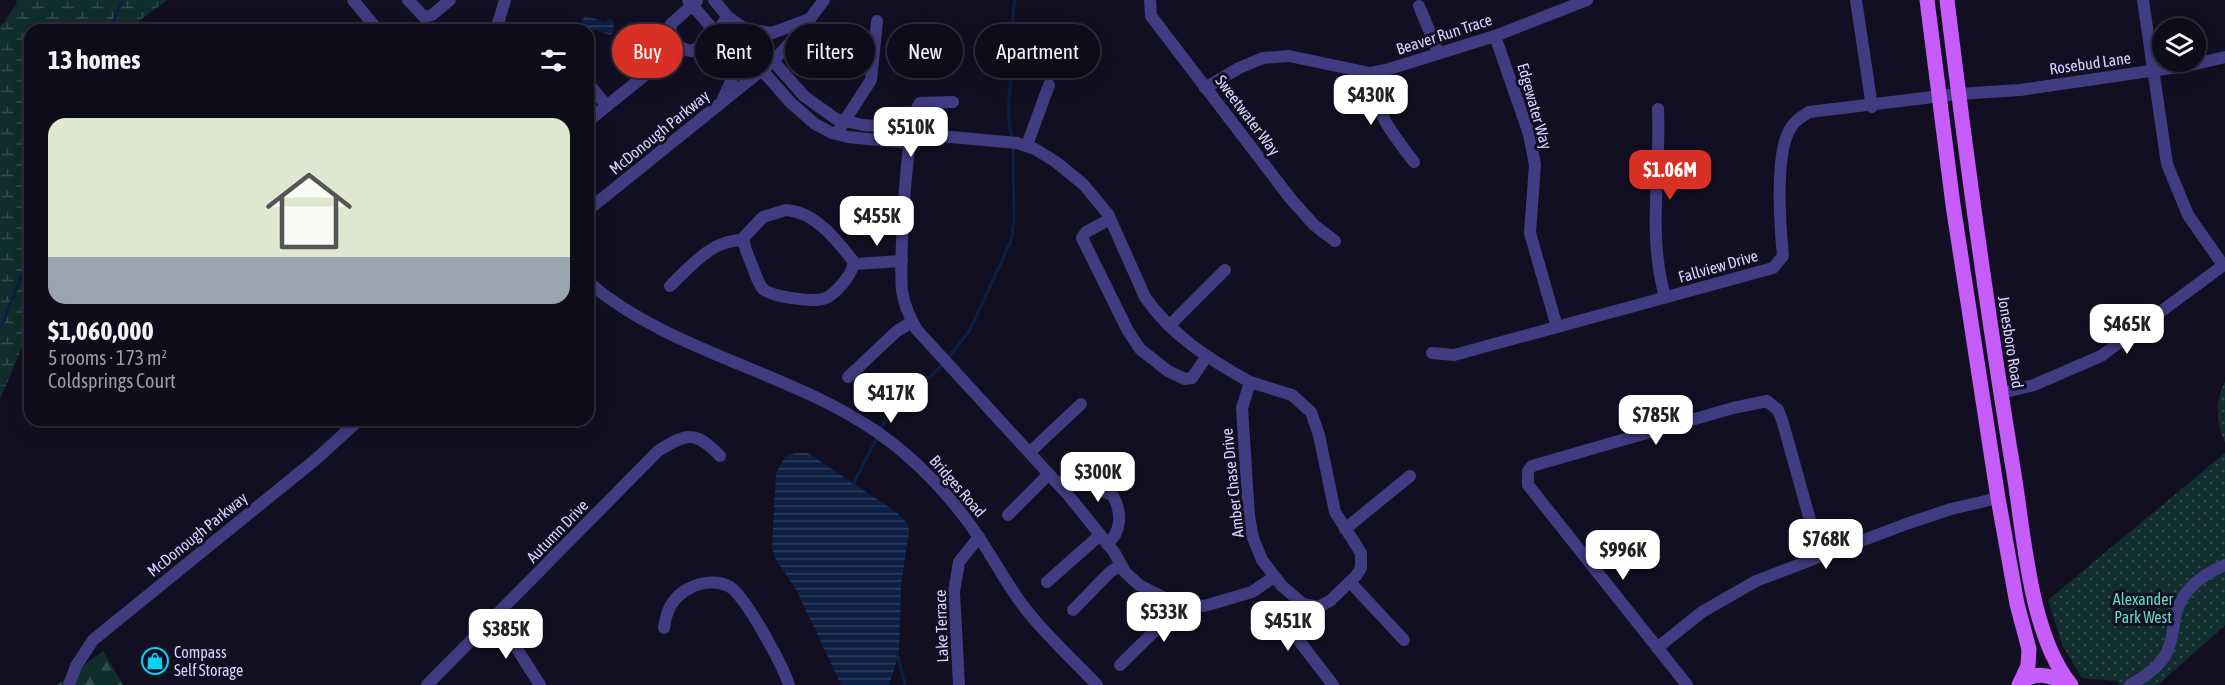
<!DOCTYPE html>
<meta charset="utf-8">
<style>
:root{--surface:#0e0b1a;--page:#1c1927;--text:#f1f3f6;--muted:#9b9ba2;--line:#2e2b39;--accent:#d93025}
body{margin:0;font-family:"Asap Condensed",sans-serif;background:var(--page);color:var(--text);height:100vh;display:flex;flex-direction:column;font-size:22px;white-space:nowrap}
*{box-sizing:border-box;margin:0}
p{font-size:20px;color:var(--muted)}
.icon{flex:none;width:33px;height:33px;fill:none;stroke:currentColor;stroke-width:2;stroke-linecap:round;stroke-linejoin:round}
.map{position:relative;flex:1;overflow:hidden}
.side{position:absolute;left:24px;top:24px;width:570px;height:402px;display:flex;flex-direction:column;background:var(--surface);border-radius:18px;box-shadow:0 6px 24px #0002,0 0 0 2px var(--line)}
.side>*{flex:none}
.guide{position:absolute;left:612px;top:24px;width:570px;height:54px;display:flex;gap:12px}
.tools{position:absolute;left:2152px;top:18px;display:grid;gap:12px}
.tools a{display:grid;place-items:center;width:54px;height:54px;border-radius:50%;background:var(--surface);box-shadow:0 6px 24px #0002,0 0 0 2px var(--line);font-size:30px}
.price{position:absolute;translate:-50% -51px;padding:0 14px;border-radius:12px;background:#fff;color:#222;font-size:20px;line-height:39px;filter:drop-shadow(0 2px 3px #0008)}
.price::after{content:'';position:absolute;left:50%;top:36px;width:18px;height:14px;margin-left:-9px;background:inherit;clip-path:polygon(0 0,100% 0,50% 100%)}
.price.selected{background:var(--accent);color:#fff}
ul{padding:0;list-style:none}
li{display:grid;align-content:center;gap:12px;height:318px;padding:0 24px}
li span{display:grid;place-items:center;height:186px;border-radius:18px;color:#555}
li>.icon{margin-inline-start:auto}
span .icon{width:108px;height:108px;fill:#fffc;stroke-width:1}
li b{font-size:26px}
h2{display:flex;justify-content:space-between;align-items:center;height:72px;padding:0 24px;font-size:26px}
.chip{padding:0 21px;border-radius:27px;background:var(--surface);box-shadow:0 6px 24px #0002,0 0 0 2px var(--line);font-size:21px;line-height:54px}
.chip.selected{background:var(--accent);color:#fff}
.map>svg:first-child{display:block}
.grass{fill:url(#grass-dots)}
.forest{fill:url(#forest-firs)}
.wetland{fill:url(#wetland-marsh)}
.water{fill:url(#water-rules)}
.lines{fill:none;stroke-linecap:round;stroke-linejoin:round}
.stream{stroke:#0d1f43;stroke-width:3}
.minor{stroke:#413b81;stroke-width:12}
.major{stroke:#c65dfa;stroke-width:15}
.labels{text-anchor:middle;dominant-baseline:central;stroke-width:6;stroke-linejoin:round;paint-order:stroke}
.street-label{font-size:16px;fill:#d9d2fe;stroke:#130f23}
.park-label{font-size:16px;fill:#60dcc2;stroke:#130f23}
.poi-label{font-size:16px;fill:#d9d2fe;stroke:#130f23;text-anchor:start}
</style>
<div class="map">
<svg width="2225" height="685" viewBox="0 0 2225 685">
<defs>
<pattern id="grass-dots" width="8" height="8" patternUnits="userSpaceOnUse" patternTransform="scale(1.5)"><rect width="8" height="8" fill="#122d2d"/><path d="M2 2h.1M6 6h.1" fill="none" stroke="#344b4c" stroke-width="1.8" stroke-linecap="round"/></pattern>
<pattern id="forest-firs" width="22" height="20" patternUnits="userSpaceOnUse" patternTransform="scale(1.5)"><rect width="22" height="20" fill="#122d2d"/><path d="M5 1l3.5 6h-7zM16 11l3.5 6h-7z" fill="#344b4c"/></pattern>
<pattern id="wetland-marsh" width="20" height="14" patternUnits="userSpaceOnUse" patternTransform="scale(1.5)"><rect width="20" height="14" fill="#122d2d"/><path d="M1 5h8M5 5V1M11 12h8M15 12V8" fill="none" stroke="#344b4c"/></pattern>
<pattern id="water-rules" width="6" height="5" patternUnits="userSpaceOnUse" patternTransform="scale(1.5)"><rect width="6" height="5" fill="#0d1f43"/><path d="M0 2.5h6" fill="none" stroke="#303f5f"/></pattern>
</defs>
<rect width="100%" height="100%" fill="#130f23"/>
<!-- grass -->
<g class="grass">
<path d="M2225,382V443C2216,424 2215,401 2225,382Z"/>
<path d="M2225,453V625L2158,685H2120L2117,681L2082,678L2062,645L2048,600Z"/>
</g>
<!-- forest -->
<path class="forest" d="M103,651L123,685H57Z"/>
<!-- wetland -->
<path class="wetland" d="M16,0H167L139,21L136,30H30V329L0,399V27L17,4Z"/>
<!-- water -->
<g class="water">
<path d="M585,16L605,22L609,19L614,21L613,33L610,35L582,26L580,23Z"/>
<path d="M933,42L954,43L953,55L943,54L940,66L931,63Z"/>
<path d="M795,453H808L896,512L908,524L909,532L901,585L899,653L889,685H841L796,589L776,560L772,548L776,473L785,457Z"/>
</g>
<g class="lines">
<!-- stream -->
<g class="stream">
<path d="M110,30L123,0"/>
<path d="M1012,138C1005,112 1011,89 1012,62C1013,42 1011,20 1015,0"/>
<path d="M0,329L30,256"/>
<path d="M948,358L970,330L1011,241L1014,221L1013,147"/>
<path d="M881,429C895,401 923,386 944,363"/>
<path d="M853,484L877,438"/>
<path d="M898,656L905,685"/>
</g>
<!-- minor -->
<g class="minor">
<path d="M353,0L378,30"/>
<path d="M408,0L424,17L432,15L450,0"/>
<path d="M688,0L716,33L739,44L791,103L815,124L832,133L848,137L908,143L914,141"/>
<path d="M714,0L728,17L745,29L804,96L836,119L863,125L911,128L929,135L1017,143L1035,149L1056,162L1083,184L1108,214L1145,297C1171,335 1210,360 1250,382L1242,408L1249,516L1253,538L1262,560L1282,586L1303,604L1319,607L1331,600L1356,576L1361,568V553L1335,512L1319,435L1311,412L1292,395L1250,382"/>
<path d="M1150,0L1151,16L1290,198L1314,225L1335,241"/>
<path d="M1856,0L1872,107"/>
<path d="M2143,0L2167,164L2188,215L2223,265"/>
<path d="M697,1L671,24C668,39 677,49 692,51C707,44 718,30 728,17"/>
<path d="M1419,6L1438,52"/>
<path d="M745,29L772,33L810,19"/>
<path d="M496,30L505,0"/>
<path d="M719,36C740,61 738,70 723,98"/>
<path d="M1495,36L1529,134L1535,165L1530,233L1557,327"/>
<path d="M1370,73C1372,108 1393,135 1414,162"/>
<path d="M588,83L607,106"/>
<path d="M1205,88L1239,68L1263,58L1289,56L1370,73L1389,69L1495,36L1587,0"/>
<path d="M953,102L920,103C906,121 899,263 902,291C904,304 910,318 917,330L1069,496L1114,552L1125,572L1139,585L1171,601L1204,606L1252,592L1274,577"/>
<path d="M1658,109C1661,176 1647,231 1665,297"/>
<path d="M588,121L644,76"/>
<path d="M840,128L871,80L877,21"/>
<path d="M1027,145L1049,85"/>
<path d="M588,210L773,61L800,32L824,0"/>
<path d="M786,210C815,212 836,239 853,261C855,273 834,296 823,299C812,302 772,297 763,289C757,282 755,272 751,263C748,255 743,246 744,237L763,217Z"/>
<path d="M1110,219L1086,232L1082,238L1128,331L1140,349L1168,371L1185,379L1192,378L1207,356"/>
<path d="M854,264L902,261"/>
<path d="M588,282C673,354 787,370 877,432C916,459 952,497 978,536C995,561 1009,589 1028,612C1049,638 1074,661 1097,685"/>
<path d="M670,286C691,266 712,239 744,240"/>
<path d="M1169,326L1225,270"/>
<path d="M1432,353L1454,355L1773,268L1783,256C1780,226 1775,157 1789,131C1793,122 1800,118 1809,112L1958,94L2020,90L2191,65L2225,57"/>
<path d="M848,377L897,331L912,322"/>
<path d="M2001,393L2034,385L2101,356L2225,264"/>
<path d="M1030,452L1081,404"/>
<path d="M1059,485L1071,476H1077L1113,496C1122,512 1122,532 1107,544"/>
<path d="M1008,515L1049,474"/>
<path d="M1345,529L1410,476"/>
<path d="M1047,582L1100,535"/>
<path d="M1350,582L1404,640"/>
<path d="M1308,606L1301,625L1300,642L1333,685"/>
<path d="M1073,610L1110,572L1121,565"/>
<path d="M491,620L510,638L540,685"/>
<path d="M664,628C666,610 673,596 690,588C701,582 718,580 730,587C746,597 783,666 789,685"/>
<path d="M1657,648L1702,612L1756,581L1906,524L1951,509L1998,498"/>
<path d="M1120,665L1170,616L1174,602"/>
<path d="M69,685L76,666L93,640L315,460L359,420"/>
<path d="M427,685L658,451C687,433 695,430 720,456"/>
<path d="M959,685L954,592L959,562L979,537"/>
<path d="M1687,685L1528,485V471L1532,466L1733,408L1767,401L1778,410L1783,423L1820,556"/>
<path d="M2130,685C2142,678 2154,671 2163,659C2171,647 2173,632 2175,618C2180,591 2201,575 2225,565"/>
</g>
<!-- major -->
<g class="major">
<path d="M1927,0L1953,205L1998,498L2017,604L2029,649L2028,666L2020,683"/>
<path d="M1947,0C1966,156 1987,312 2013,468C2024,532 2029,634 2071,685"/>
<path d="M2019,685C2033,669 2051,676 2068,683"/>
</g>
</g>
<!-- icons -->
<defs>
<symbol id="shop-ring" viewBox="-11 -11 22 22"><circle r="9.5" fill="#130f23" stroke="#07d3f4" stroke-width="1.5"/><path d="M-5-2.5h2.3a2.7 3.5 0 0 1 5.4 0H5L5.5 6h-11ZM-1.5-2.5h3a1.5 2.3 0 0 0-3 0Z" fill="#07d3f4"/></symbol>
</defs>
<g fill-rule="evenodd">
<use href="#shop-ring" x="140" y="646" width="30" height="30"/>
</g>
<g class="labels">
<!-- street labels -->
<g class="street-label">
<text transform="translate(1444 34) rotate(-18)">Beaver Run Trace</text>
<text transform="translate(2090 63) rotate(-8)">Rosebud Lane</text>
<text transform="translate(1535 106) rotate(74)">Edgewater Way</text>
<text transform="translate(1248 115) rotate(53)">Sweetwater Way</text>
<text transform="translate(659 132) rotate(-39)">McDonough Parkway</text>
<text transform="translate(1718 266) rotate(-16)">Fallview Drive</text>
<text transform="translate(2011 342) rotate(81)">Jonesboro Road</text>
<text transform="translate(1232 483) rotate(-96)">Amber Chase Drive</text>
<text transform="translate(958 486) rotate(49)">Bridges Road</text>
<text transform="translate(557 531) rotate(-46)">Autumn Drive</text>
<text transform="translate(197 534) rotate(-39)">McDonough Parkway</text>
<text transform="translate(941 626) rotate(-92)">Lake Terrace</text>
</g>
<!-- park labels -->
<g class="park-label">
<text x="2143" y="599">Alexander<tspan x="2143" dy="18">Park West</tspan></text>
</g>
<!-- poi labels -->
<g class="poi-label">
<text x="174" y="652">Compass<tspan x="174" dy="18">Self Storage</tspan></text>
</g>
</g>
</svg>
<div class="tools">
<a><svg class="icon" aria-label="layers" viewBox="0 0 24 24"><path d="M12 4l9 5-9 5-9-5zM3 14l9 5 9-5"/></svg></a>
</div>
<b class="price" style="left:1371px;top:126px">$430K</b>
<b class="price" style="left:911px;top:158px">$510K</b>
<b class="price selected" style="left:1670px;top:201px">$1.06M</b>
<b class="price" style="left:877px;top:247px">$455K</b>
<b class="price" style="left:2127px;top:355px">$465K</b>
<b class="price" style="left:891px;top:424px">$417K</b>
<b class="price" style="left:1656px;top:446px">$785K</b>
<b class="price" style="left:1098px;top:503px">$300K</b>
<b class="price" style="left:1826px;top:570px">$768K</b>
<b class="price" style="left:1623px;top:581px">$996K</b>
<b class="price" style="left:1164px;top:643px">$533K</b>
<b class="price" style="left:1288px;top:652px">$451K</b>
<b class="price" style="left:506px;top:660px">$385K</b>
<div class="guide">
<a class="chip selected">Buy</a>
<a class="chip">Rent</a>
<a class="chip">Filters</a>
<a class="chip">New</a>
<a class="chip">Apartment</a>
</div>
<section class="side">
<h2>13 homes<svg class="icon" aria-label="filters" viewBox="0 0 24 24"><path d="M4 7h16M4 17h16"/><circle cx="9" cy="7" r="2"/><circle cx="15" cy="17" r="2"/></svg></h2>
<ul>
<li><span style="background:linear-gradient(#dfe7d0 75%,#9aa5b1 0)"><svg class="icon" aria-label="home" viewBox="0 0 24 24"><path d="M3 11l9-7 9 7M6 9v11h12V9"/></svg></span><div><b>$1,060,000</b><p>5 rooms · 173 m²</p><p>Coldsprings Court</p></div></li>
</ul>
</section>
</div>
